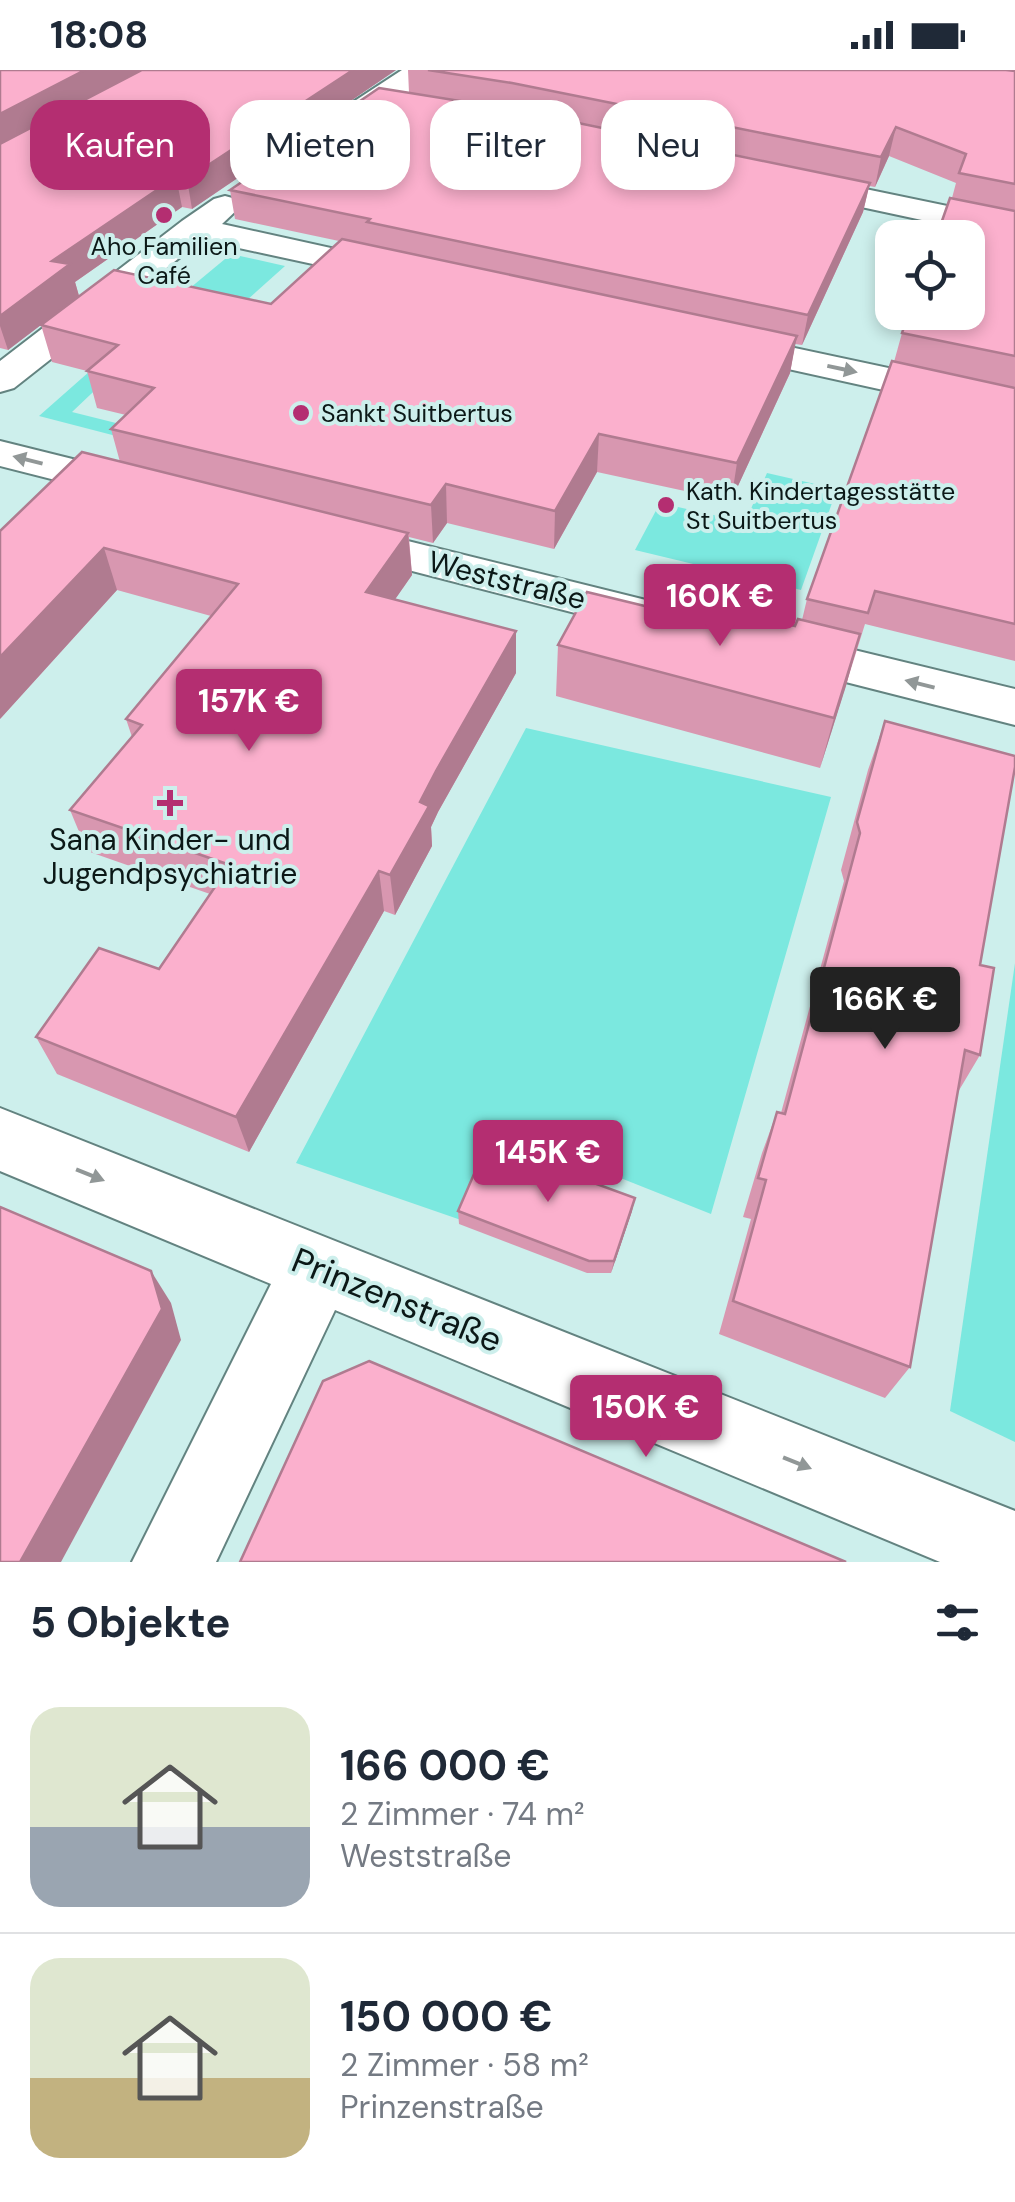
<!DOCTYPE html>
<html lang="de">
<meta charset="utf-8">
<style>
:root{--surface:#fff;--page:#f2f2f3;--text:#1f2937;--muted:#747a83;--line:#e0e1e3;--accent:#b42e71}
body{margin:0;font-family:"DM Sans",sans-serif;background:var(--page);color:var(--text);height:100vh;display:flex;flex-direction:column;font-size:38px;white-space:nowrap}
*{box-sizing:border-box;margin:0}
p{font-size:32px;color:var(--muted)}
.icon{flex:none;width:55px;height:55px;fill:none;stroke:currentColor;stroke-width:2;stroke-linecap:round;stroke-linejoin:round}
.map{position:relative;height:1492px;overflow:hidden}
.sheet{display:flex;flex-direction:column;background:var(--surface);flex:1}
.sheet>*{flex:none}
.guide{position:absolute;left:30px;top:30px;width:955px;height:90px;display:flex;gap:20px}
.controls{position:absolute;left:875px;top:150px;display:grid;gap:20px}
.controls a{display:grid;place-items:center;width:110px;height:110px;border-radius:20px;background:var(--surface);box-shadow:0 5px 15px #0003;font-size:50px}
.price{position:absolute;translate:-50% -85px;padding:0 22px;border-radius:10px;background:var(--accent);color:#fff;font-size:32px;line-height:65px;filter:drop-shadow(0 2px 5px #0008)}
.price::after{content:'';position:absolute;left:50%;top:60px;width:30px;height:22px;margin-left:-15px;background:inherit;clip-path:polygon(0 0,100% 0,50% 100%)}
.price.selected{background:#222;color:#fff}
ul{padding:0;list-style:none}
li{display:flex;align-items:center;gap:30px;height:250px;padding:0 30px}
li+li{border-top:2px solid var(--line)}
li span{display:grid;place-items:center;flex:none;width:280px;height:200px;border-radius:30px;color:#555}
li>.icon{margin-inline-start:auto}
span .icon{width:120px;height:120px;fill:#fffc;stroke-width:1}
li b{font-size:42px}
h2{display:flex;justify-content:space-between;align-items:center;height:120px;padding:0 30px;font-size:42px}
.pill{padding:0 35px;border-radius:30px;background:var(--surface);box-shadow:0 5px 15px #0003;font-size:35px;line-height:90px}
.pill.selected{background:var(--accent);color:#fff}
.status{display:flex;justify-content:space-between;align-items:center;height:70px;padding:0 50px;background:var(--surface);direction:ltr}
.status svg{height:28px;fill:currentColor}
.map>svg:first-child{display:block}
.green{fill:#7be8df}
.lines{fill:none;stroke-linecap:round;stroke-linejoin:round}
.minor-casing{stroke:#638380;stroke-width:4}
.minor{fill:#fff;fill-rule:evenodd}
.wall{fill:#d897b0}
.shaded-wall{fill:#b07b90}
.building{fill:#fbb0cd;stroke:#b07b90;stroke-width:2.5}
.oneway{fill:#919797}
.poi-dot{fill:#b42e71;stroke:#cdefec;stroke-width:4}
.labels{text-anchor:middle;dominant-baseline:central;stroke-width:8;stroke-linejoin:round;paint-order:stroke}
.far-poi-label{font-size:25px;fill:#0b1817;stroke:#cdefec;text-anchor:start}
.street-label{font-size:30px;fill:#0b1817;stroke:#cdefec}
.poi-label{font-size:30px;fill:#0b1817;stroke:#cdefec}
.near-street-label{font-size:35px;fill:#0b1817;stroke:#cdefec}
</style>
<div class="status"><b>18:08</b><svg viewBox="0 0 49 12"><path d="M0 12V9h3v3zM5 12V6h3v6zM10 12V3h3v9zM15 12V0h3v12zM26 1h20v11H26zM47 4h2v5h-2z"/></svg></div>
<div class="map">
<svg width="1015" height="1492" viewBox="0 0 1015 1492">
<rect width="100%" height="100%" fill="#cdefec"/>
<!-- green -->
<g class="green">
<path d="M231,184L285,196L216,258L131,267Z"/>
<path d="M90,301L110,306L72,342L300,399L290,411L39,346Z"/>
<path d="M767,403L837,419L801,520L635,480L660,433L745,452Z"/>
<path d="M526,658L831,727L711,1144L497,1059L461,1150L296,1093Z"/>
<path d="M1015,893V1372L950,1341Z"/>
</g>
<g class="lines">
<defs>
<g id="minor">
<path d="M402,0H434C417,22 347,72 321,65L316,59L321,53Z"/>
<path d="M793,104L1015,150V170L782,120L777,113L782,106Z"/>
<path d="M225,126L236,129L241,136L222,154L408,195L413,202L408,209L396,212L202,170L14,318L0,322V291L182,151L214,129Z"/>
<path d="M720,262L1015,325V349L707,281L701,273L707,265Z"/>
<path d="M0,371L149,408L155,417L149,426L134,430L0,396Z"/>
<path d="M339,454L670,536L677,547L670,558L653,563L323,478L317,468L323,458Z"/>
<path d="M780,562L1015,619V655L763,591L756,579L763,567Z"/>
<path d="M0,1038L1015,1441V1492H940L335,1240L216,1492H132L271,1214L0,1101Z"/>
</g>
</defs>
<!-- minor casing -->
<use href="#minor" class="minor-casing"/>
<!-- minor -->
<use href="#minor" class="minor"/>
</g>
<!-- wall -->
<g class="wall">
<path d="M0,0H396L192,139L182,137L75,212L79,226L8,280L0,278Z"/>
<path d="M408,0H1015V591L865,554L820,698L556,626L558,575L653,538L795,556L802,550L807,529L894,292L902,263L952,128L956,113L889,86L875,117L869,116L863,142L802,275L795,274L790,303L731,431L597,402L554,479L447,453L433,473L409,467L412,505L395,529L516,603L438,742L431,757L432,776L395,845L384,841L249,1082L57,1004L36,967L159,899L210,824L87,781L70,740L132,667L126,649L211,546L117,520L0,649L120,392L111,359L126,345L97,338L87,301L52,292L41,255L271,234L339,171L235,149L230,120L409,23Z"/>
<path d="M885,651L980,895V985L958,1022L910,1297L885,1328L719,1264L751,1149L743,1147L762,1083L777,1042L781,1043L844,811L841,800L868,700Z"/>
<path d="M458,1141H632L611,1203H587L459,1154Z"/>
</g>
<!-- shaded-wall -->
<g class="shaded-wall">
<path d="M85,0H143L0,78V44Z"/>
<path d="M353,0H396L192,139L187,109Z"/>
<path d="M896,57L889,86L875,117L881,87Z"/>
<path d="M176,107L182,137L75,212L79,226L8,280L0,256V246L52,191Z"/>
<path d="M870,113L863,142L802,275L808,245Z"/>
<path d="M797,266L790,303L731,431L737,393Z"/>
<path d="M599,364L597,402L554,479L555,441Z"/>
<path d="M446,414L447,453L433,473L431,435Z"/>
<path d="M408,463L412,505L371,564L366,522Z"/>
<path d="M104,478L117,520L0,649V587Z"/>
<path d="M516,561V603L438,742L431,757L432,776L395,845L390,805L420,732L436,701Z"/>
<path d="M860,564L846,616L820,698L834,648Z"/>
<path d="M379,801L384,841L249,1082L236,1047Z"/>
<path d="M635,1128L632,1141L611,1203L614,1191Z"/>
<path d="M151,1201L171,1233L181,1270L61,1492H20Z"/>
</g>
<!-- building -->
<g class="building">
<path d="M0,0H85L0,44Z"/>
<path d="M142,0H353L187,109L176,107L52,191L70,194L0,246V74Z"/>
<path d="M428,0H1006L1015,1V114L959,103L966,84L896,57L881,87L512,13Z"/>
<path d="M379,18L510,39L870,113L808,245L367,152L370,149L230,120Z"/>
<path d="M950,128L1015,141V286L902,263L909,242H968V168H936Z"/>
<path d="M342,169L797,266L737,393L599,364L555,441L446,414L431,435L111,359L154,318L87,301L118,275L41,255L114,200L271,234Z"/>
<path d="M892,291L1015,318V554L875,521L868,543L807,529Z"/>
<path d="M82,382L408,463L366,522L516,561L436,701L420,732L429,736L390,805L379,801L236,1047L36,967L99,878L159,899L230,795L70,740L142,655L126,649L238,514L104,478L0,587V461Z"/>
<path d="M587,522L653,538L660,523L795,556L798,549L860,564L834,648L558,575Z"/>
<path d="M885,651L1015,686V697L980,895L994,898L980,985L965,980L910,1297L733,1231L766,1110L758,1108L777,1042L785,1044L860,763L857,752Z"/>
<path d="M487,1074L635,1128L614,1191H589L458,1141Z"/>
<path d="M0,1137L151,1201L162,1239L20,1492H0Z"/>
<path d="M369,1291L846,1492H240L323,1311Z"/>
</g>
<!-- one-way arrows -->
<defs><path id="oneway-solid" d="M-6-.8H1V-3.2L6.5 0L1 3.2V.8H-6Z" transform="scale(2.5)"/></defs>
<g class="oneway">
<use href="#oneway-solid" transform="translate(842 299) rotate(12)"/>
<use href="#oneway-solid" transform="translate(28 390) rotate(-166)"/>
<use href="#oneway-solid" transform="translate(920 614) rotate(-166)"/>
<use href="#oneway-solid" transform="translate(90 1105) rotate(22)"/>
<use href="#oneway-solid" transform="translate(797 1393) rotate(22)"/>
</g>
<!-- markers -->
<g class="poi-dot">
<circle cx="164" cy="145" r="10"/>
<circle cx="301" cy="343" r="10"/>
<circle cx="666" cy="435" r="10"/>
<path d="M165 718h10v10h10v10h-10v10h-10v-10h-10v-10h10z"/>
</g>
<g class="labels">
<!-- far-poi labels -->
<g class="far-poi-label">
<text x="164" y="176" text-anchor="middle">Aho Familien<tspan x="164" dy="29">Café</tspan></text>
<text x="321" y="343">Sankt Suitbertus</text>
<text x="686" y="421">Kath. Kindertagesstätte<tspan x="686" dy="29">St Suitbertus</tspan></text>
</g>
<!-- street labels -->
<g class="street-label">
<text transform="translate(507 510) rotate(14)">Weststraße</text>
</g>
<!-- poi labels -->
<g class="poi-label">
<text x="170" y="769">Sana Kinder- und<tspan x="170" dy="34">Jugendpsychiatrie</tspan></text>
</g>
<!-- near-street labels -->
<g class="near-street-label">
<text transform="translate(397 1230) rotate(22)">Prinzenstraße</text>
</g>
</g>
</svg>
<div class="controls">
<a><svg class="icon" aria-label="locate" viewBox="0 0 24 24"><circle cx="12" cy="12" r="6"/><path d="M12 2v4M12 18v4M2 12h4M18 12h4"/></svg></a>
</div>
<b class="price" style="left:720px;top:579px">160K €</b>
<b class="price" style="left:249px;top:684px">157K €</b>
<b class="price selected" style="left:885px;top:982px">166K €</b>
<b class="price" style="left:548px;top:1135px">145K €</b>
<b class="price" style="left:646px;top:1390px">150K €</b>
<div class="guide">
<a class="pill selected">Kaufen</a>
<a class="pill">Mieten</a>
<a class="pill">Filter</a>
<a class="pill">Neu</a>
</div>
</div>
<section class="sheet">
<h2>5 Objekte<svg class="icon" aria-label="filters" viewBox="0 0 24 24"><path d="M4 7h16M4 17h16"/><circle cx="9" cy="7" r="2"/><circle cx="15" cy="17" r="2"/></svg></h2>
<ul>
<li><span style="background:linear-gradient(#dfe7d0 60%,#9aa5b1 0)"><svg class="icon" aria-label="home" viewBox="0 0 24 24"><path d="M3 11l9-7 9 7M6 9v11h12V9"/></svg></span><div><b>166 000 €</b><p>2 Zimmer · 74 m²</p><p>Weststraße</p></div></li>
<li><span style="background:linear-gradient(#dfe7d0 60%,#c2b280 0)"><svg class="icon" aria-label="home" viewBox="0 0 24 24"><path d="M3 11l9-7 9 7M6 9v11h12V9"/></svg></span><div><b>150 000 €</b><p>2 Zimmer · 58 m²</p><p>Prinzenstraße</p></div></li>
</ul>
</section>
